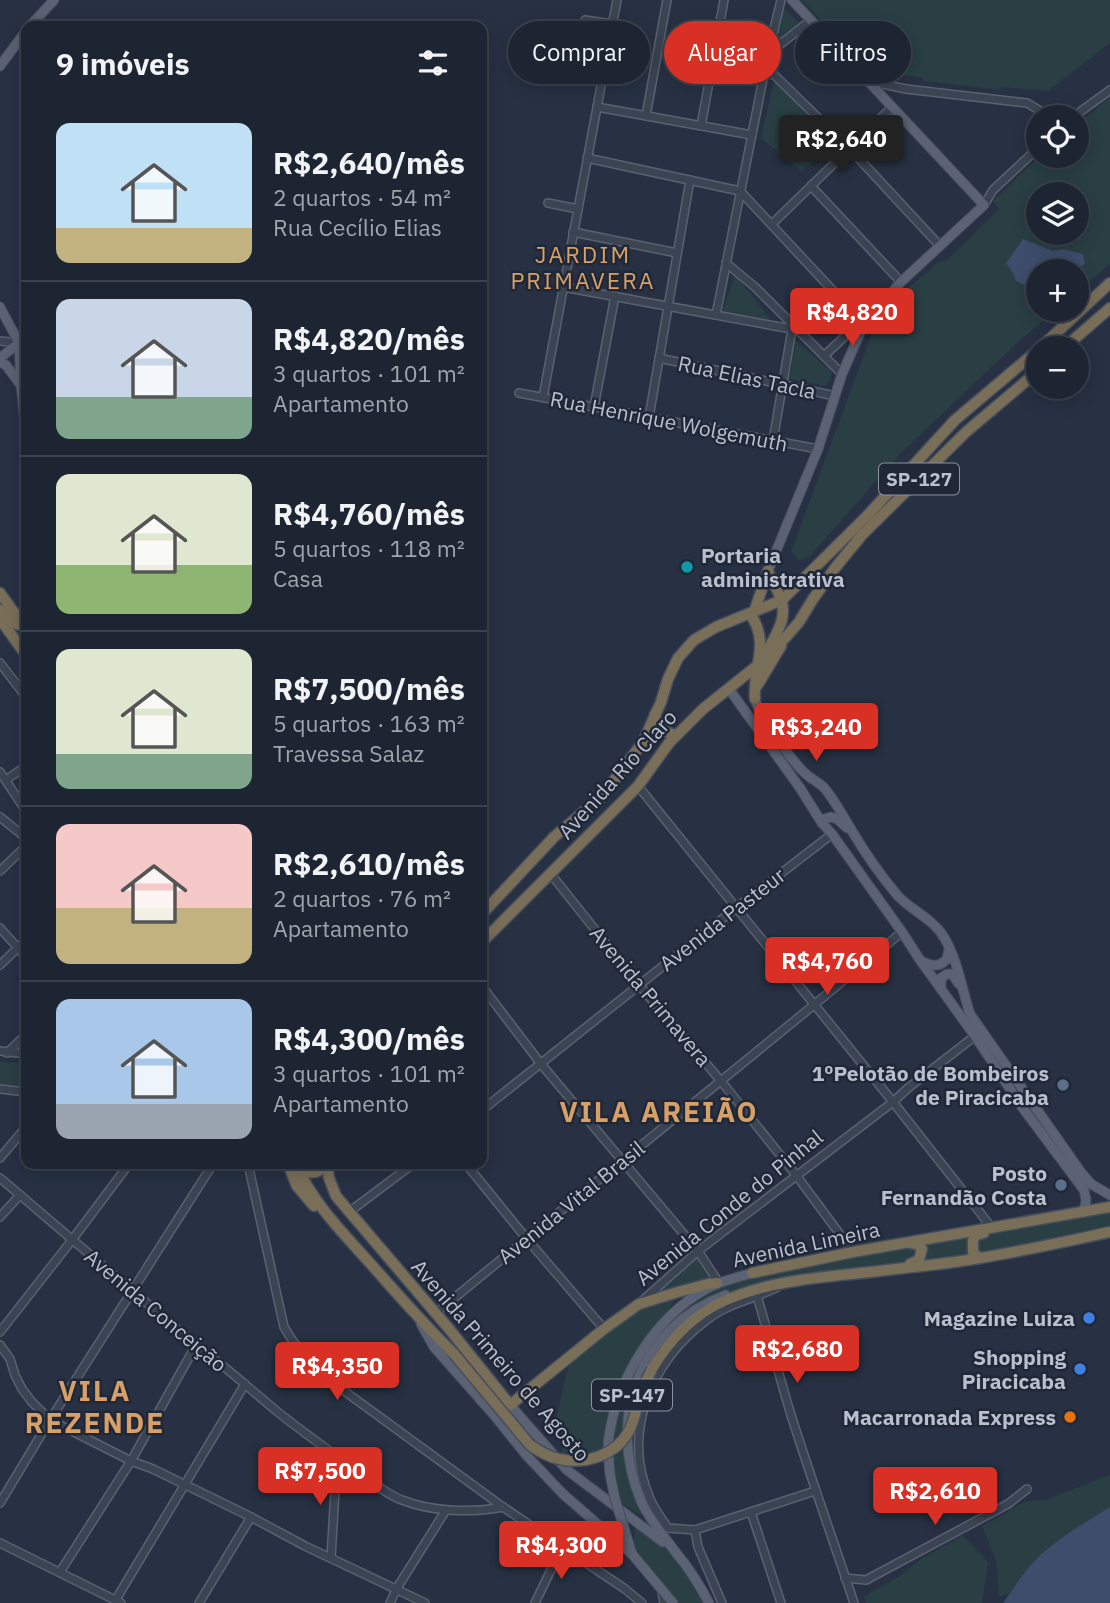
<!DOCTYPE html>
<html lang="pt">
<meta charset="utf-8">
<style>
:root{--surface:#1d2532;--page:#2a313e;--text:#f1f3f6;--muted:#a0a5ac;--line:#3b424d;--accent:#d93025}
body{margin:0;font-family:"IBM Plex Sans",sans-serif;background:var(--page);color:var(--text);height:100vh;display:flex;flex-direction:column;font-size:26px;white-space:nowrap}
*{box-sizing:border-box;margin:0}
p{font-size:23px;color:var(--muted)}
.icon{flex:none;width:38px;height:38px;fill:none;stroke:currentColor;stroke-width:2;stroke-linecap:round;stroke-linejoin:round}
.map{position:relative;flex:1;overflow:hidden}
.details{position:absolute;left:21px;top:21px;width:466px;height:1148px;display:flex;flex-direction:column;background:var(--surface);border-radius:14px;box-shadow:0 4px 18px #0003,0 0 0 2px var(--line)}
.details>*{flex:none}
.top-card{position:absolute;left:508px;top:21px;width:497px;height:63px;display:flex;gap:14px}
.fabs{position:absolute;left:1026px;top:105px;display:grid;gap:14px}
.fabs a{display:grid;place-items:center;width:63px;height:63px;border-radius:50%;background:var(--surface);box-shadow:0 4px 18px #0003,0 0 0 2px var(--line);font-size:35px}
.price{position:absolute;translate:-50% -60px;padding:0 16px;border-radius:7px;background:var(--accent);color:#fff;font-size:23px;line-height:46px;filter:drop-shadow(0 2px 4px #0008)}
.price::after{content:'';position:absolute;left:50%;top:42px;width:21px;height:16px;margin-left:-10px;background:inherit;clip-path:polygon(0 0,100% 0,50% 100%)}
.price.on{background:#222;color:#fff}
ul{padding:0;list-style:none}
li{display:flex;align-items:center;gap:21px;height:175px;padding:0 35px}
li+li{border-top:2px solid var(--line)}
li span{display:grid;place-items:center;flex:none;width:196px;height:140px;border-radius:14px;color:#555}
li>.icon{margin-inline-start:auto}
span .icon{width:84px;height:84px;fill:#fffc;stroke-width:1}
li b{font-size:30px}
h2{display:flex;justify-content:space-between;align-items:center;height:84px;padding:0 35px;font-size:30px}
.tag{padding:0 24px;border-radius:32px;background:var(--surface);box-shadow:0 4px 18px #0003,0 0 0 2px var(--line);font-size:24px;line-height:63px}
.tag.on{background:var(--accent);color:#fff}
.map>svg:first-child{display:block}
.green{fill:#293f44;fill-rule:evenodd}
.water{fill:#3d4d6c}
.lines{fill:none;stroke-linecap:round;stroke-linejoin:round}
.minor-casing{stroke:#5a6170;stroke-width:10}
.major-casing{stroke:#454c5c;stroke-width:11}
.highway-casing{stroke:#464e5d;stroke-width:13}
.minor{stroke:#3b4453;stroke-width:7}
.major{stroke:#5a6273;stroke-width:9}
.highway{stroke:#796e58;stroke-width:10}
.major-bridge-casing{stroke:#454c5c;stroke-width:11;stroke-linecap:butt}
.highway-bridge-casing{stroke:#464e5d;stroke-width:13;stroke-linecap:butt}
.major-bridge{stroke:#5a6273;stroke-width:9}
.highway-bridge{stroke:#796e58;stroke-width:10}
.culture-dot{fill:#0f9aa8;stroke:#202838;stroke-width:2.5}
.service-dot{fill:#5c6f8a;stroke:#202838;stroke-width:2.5}
.shop-dot{fill:#3f7fe0;stroke:#202838;stroke-width:2.5}
.food-dot{fill:#e8710a;stroke:#202838;stroke-width:2.5}
.labels{text-anchor:middle;dominant-baseline:central;stroke-width:5;stroke-linejoin:round;paint-order:stroke}
.shield{fill:#202838;stroke:#8b92a0;stroke-width:2}
.shield-label{font-size:19px;font-weight:bold;fill:#b9bfcc}
.street-label{font-size:21px;fill:#b9bfcc;stroke:#202838}
.poi-label{font-size:21px;font-weight:bold;fill:#b9bfcc;stroke:#202838;text-anchor:end}
.neighbourhood-label{font-size:23px;letter-spacing:2px;fill:#d7a069;stroke:#202838}
.district-label{font-size:28px;font-weight:bold;letter-spacing:2px;fill:#d7a069;stroke:#202838}
</style>
<div class="map">
<svg width="1110" height="1603" viewBox="0 0 1110 1603">
<rect width="100%" height="100%" fill="#273143"/>
<!-- green -->
<g class="green">
<path d="M802,0H1110V43L1048,91L1001,87V90L924,81L923,78L869,71Z"/>
<path d="M783,7L799,23L776,43Z"/>
<path d="M774,81L834,141L802,172L761,138Z"/>
<path d="M1110,97V264L1076,292V271H1038V310H1056L1020,340L902,452L809,557L799,560L791,552L878,317L906,289L928,272L935,264L948,259L999,209L993,201L1025,170L1042,156H1076V126ZM1038,194H1076V233H1038Z"/>
<path d="M735,274L771,320L723,311Z"/>
<path d="M796,341L832,372L830,380L825,386L789,379Z"/>
<path d="M0,1062L26,1063V1086L0,1084Z"/>
<path d="M1110,1207V1232L741,1292L636,1379L629,1455L647,1513L640,1515L615,1499L608,1445L618,1399L657,1330L717,1283Z"/>
<path d="M698,1251L714,1279L678,1292C670,1312 662,1316 649,1332C624,1365 603,1413 603,1455L559,1459L564,1443L553,1431L571,1356Z"/>
<path d="M1110,1475V1556L999,1597L996,1560L982,1526L1024,1502L1045,1500Z"/>
<path d="M636,1520L678,1555L708,1603H673L632,1554Z"/>
<path d="M963,1535L988,1562L982,1603H866L864,1596L902,1575L916,1562Z"/>
</g>
<!-- water -->
<g class="water">
<path d="M1023,239L1053,251L1063,249L1083,254L1085,264L1073,271H1038V296L1031,294L1024,285L1016,281L1013,273L1006,263Z"/>
<path d="M1110,1507V1603H1003C1016,1585 1028,1565 1045,1551C1065,1534 1088,1521 1110,1507Z"/>
</g>
<g class="lines">
<defs>
<g id="minor">
<path d="M585,20L612,24"/>
<path d="M768,54L811,20"/>
<path d="M765,66L849,148L940,246"/>
<path d="M868,81L906,89L1027,103L1042,112L1047,117"/>
<path d="M597,107L752,135"/>
<path d="M646,116L667,0"/>
<path d="M1073,117L1110,90"/>
<path d="M701,126L724,0"/>
<path d="M587,158L740,191L864,324"/>
<path d="M811,186L901,282"/>
<path d="M548,203L578,209"/>
<path d="M984,205L993,190L1038,148"/>
<path d="M772,224L892,107"/>
<path d="M573,232L677,253"/>
<path d="M726,263L755,287L842,374"/>
<path d="M563,287L797,330"/>
<path d="M716,315L768,54L781,0"/>
<path d="M0,341L19,343"/>
<path d="M824,356L861,321"/>
<path d="M659,358L835,396"/>
<path d="M519,393L818,449"/>
<path d="M543,397L617,0"/>
<path d="M594,407L615,296"/>
<path d="M649,417L690,180"/>
<path d="M773,441L792,329"/>
<path d="M0,663L26,697"/>
<path d="M0,772L26,811"/>
<path d="M6,780L26,766"/>
<path d="M638,786L893,1102L992,1228"/>
<path d="M0,817L26,838"/>
<path d="M0,871L26,846"/>
<path d="M550,873L639,985L721,1081L796,1175L853,1252"/>
<path d="M0,928L26,957"/>
<path d="M0,965L26,940"/>
<path d="M481,985L541,1064L698,1251L719,1283"/>
<path d="M0,1051L26,1054"/>
<path d="M7,1053L26,1035"/>
<path d="M0,1089L26,1092"/>
<path d="M481,1111L736,908L832,834"/>
<path d="M0,1158L26,1127"/>
<path d="M248,1164L284,1327C294,1345 306,1359 321,1374L503,1507L625,1589L642,1603"/>
<path d="M466,1164L526,1238L604,1329"/>
<path d="M0,1178L196,1345C225,1366 251,1390 279,1413C303,1432 328,1450 353,1468C368,1479 384,1493 402,1500C432,1512 472,1513 503,1507"/>
<path d="M349,1212L413,1164"/>
<path d="M0,1217L20,1195"/>
<path d="M776,1288L757,1296C769,1336 779,1376 791,1415C811,1478 833,1540 854,1603"/>
<path d="M757,1296C740,1302 722,1308 708,1319C651,1361 620,1433 651,1501C655,1510 662,1519 668,1528L695,1530L815,1491"/>
<path d="M641,1302L698,1251L893,1102L908,1088L975,1036"/>
<path d="M435,1314C590,1185 748,1061 902,932"/>
<path d="M0,1332L72,1240L129,1164"/>
<path d="M0,1345L10,1359L15,1375L22,1389L32,1402L50,1420L131,1461L153,1469L251,1517L305,1546L425,1603"/>
<path d="M0,1503L50,1420L213,1164"/>
<path d="M751,1512L781,1603"/>
<path d="M695,1530L698,1547L722,1603"/>
<path d="M0,1543L121,1603"/>
<path d="M331,1558L337,1457"/>
<path d="M60,1572L131,1461L196,1345"/>
<path d="M845,1578L866,1580L1008,1504L1027,1489"/>
<path d="M662,1592L664,1603"/>
<path d="M115,1601L245,1384"/>
<path d="M199,1603L251,1517"/>
<path d="M390,1603L397,1588L446,1510"/>
<path d="M535,1603L562,1547"/>
</g>
<g id="major">
<path d="M30,26L54,0"/>
<path d="M0,66L26,31"/>
<path d="M0,307L19,343L21,385L26,433"/>
<path d="M0,358L19,343"/>
<path d="M0,362L6,365L20,384"/>
<path d="M768,571L818,449L842,374L864,324L901,282L984,205L792,0"/>
<path d="M729,689L800,788L822,823L832,834L902,932L920,960L975,1036L1022,1107L1084,1190L1086,1200L1084,1212"/>
<path d="M755,699C759,715 793,763 806,774C812,780 821,783 826,790C836,803 844,817 852,831C865,853 881,876 898,896C912,911 934,919 945,939C958,962 962,989 970,1014L1080,1171L1091,1184L1110,1195"/>
<path d="M822,823L824,819L831,817L837,819L847,828"/>
<path d="M921,961C931,966 939,968 947,959L949,950"/>
<path d="M941,989V978L947,974H952L959,984"/>
<path d="M421,1324L434,1347L494,1415L527,1456L563,1494L632,1554L673,1603"/>
<path d="M510,1405L567,1470L663,1542"/>
<path d="M610,1474C609,1462 607,1448 609,1436C618,1378 654,1318 706,1289C720,1281 736,1278 752,1273"/>
<path d="M623,1525L632,1554"/>
<path d="M709,1603C700,1586 690,1569 677,1554C664,1536 650,1521 641,1501C606,1417 639,1327 726,1295"/>
</g>
<g id="highway">
<path d="M1040,348L1110,283"/>
<path d="M1064,348L1110,308"/>
<path d="M0,593L26,629"/>
<path d="M0,610C7,619 14,627 26,624"/>
<path d="M754,612L768,571"/>
<path d="M750,614C771,642 752,669 755,699"/>
<path d="M0,619L26,655"/>
<path d="M767,651C776,634 789,617 780,597C777,588 771,580 768,571"/>
<path d="M757,686L781,646"/>
<path d="M655,714C655,726 665,733 676,735"/>
<path d="M481,915L554,837L600,798L619,774L643,742L661,702L668,679L678,658L694,640L716,627L782,600L867,516L955,420L1038,350"/>
<path d="M481,943L638,786L669,743L703,709L758,665L786,637L799,622L813,599L835,568L862,535L966,432L1038,371"/>
<path d="M288,1164L297,1186L314,1206"/>
<path d="M296,1164C312,1202 342,1232 370,1263C397,1294 425,1325 454,1354"/>
<path d="M327,1164L329,1178L336,1196L450,1330L510,1405L604,1329L639,1304L678,1292L708,1284L717,1283"/>
<path d="M297,1168C308,1173 318,1176 325,1164"/>
<path d="M909,1243L917,1244L922,1249L919,1260L910,1264"/>
<path d="M979,1258L973,1252V1240L976,1235L984,1233"/>
<path d="M752,1273L853,1252L1110,1207"/>
<path d="M652,1369C669,1341 693,1315 724,1301C777,1277 838,1277 895,1269C924,1266 952,1263 980,1258C1023,1251 1067,1241 1110,1232"/>
</g>
</defs>
<!-- minor casing -->
<use href="#minor" class="minor-casing"/>
<!-- major casing -->
<use href="#major" class="major-casing"/>
<!-- highway casing -->
<use href="#highway" class="highway-casing"/>
<!-- minor -->
<use href="#minor" class="minor"/>
<!-- major -->
<use href="#major" class="major"/>
<!-- highway -->
<use href="#highway" class="highway"/>
<defs>
<path id="major-bridge" d="M610,1474L615,1499L623,1525"/>
<path id="highway-bridge" d="M454,1354L530,1445C539,1451 548,1457 559,1459C586,1465 616,1455 629,1431C636,1418 637,1402 642,1389C645,1382 649,1376 652,1369"/>
</defs>
<!-- major-bridge casing -->
<use href="#major-bridge" class="major-bridge-casing"/>
<!-- highway-bridge casing -->
<use href="#highway-bridge" class="highway-bridge-casing"/>
<!-- major-bridge -->
<use href="#major-bridge" class="major-bridge"/>
<!-- highway-bridge -->
<use href="#highway-bridge" class="highway-bridge"/>
</g>
<!-- markers -->
<circle class="culture-dot" cx="687" cy="567" r="7"/>
<g class="service-dot">
<circle cx="1063" cy="1085" r="7"/>
<circle cx="1061" cy="1185" r="7"/>
</g>
<g class="shop-dot">
<circle cx="1089" cy="1318" r="7"/>
<circle cx="1080" cy="1369" r="7"/>
</g>
<circle class="food-dot" cx="1070" cy="1417" r="7"/>
<g class="labels">
<!-- shield labels -->
<g class="shield">
<rect x="879" y="463.5" width="80" height="31" rx="5"/>
<rect x="592" y="1379.5" width="80" height="31" rx="5"/>
</g>
<g class="shield-label">
<text x="919" y="479">SP-127</text>
<text x="632" y="1395">SP-147</text>
</g>
<!-- street labels -->
<g class="street-label">
<text transform="translate(747 377) rotate(12)">Rua Elias Tacla</text>
<text transform="translate(669 421) rotate(11)">Rua Henrique Wolgemuth</text>
<text transform="translate(617 774) rotate(-48)">Avenida Rio Claro</text>
<text transform="translate(722 919) rotate(-38)">Avenida Pasteur</text>
<text transform="translate(651 996) rotate(50)">Avenida Primavera</text>
<text transform="translate(571 1202) rotate(-39)">Avenida Vital Brasil</text>
<text transform="translate(729 1207) rotate(-39)">Avenida Conde do Pinhal</text>
<text transform="translate(806 1244) rotate(-12)">Avenida Limeira</text>
<text transform="translate(156 1310) rotate(40)">Avenida Conceição</text>
<text transform="translate(501 1360) rotate(49)">Avenida Primeiro de Agosto</text>
</g>
<!-- poi labels -->
<g class="poi-label">
<text x="701" y="555" text-anchor="start">Portaria<tspan x="701" dy="24">administrativa</tspan></text>
<text x="1049" y="1073">1ºPelotão de Bombeiros<tspan x="1049" dy="24">de Piracicaba</tspan></text>
<text x="1047" y="1173">Posto<tspan x="1047" dy="24">Fernandão Costa</tspan></text>
<text x="1075" y="1318">Magazine Luiza</text>
<text x="1066" y="1357">Shopping<tspan x="1066" dy="24">Piracicaba</tspan></text>
<text x="1056" y="1417">Macarronada Express</text>
</g>
<!-- neighbourhood labels -->
<g class="neighbourhood-label">
<text x="583" y="254">JARDIM<tspan x="583" dy="26">PRIMAVERA</tspan></text>
</g>
<!-- district labels -->
<g class="district-label">
<text x="659" y="1111">VILA AREIÃO</text>
<text x="95" y="1390">VILA<tspan x="95" dy="32">REZENDE</tspan></text>
</g>
</g>
</svg>
<div class="fabs">
<a><svg class="icon" aria-label="locate" viewBox="0 0 24 24"><circle cx="12" cy="12" r="6"/><path d="M12 2v4M12 18v4M2 12h4M18 12h4"/></svg></a>
<a><svg class="icon" aria-label="layers" viewBox="0 0 24 24"><path d="M12 4l9 5-9 5-9-5zM3 14l9 5 9-5"/></svg></a>
<a>+</a>
<a>−</a>
</div>
<b class="price on" style="left:841px;top:175px">R$2,640</b>
<b class="price" style="left:852px;top:348px">R$4,820</b>
<b class="price" style="left:816px;top:763px">R$3,240</b>
<b class="price" style="left:827px;top:997px">R$4,760</b>
<b class="price" style="left:797px;top:1385px">R$2,680</b>
<b class="price" style="left:337px;top:1402px">R$4,350</b>
<b class="price" style="left:320px;top:1507px">R$7,500</b>
<b class="price" style="left:935px;top:1527px">R$2,610</b>
<b class="price" style="left:561px;top:1581px">R$4,300</b>
<div class="top-card">
<a class="tag">Comprar</a>
<a class="tag on">Alugar</a>
<a class="tag">Filtros</a>
</div>
<section class="details">
<h2>9 imóveis<svg class="icon" aria-label="filters" viewBox="0 0 24 24"><path d="M4 7h16M4 17h16"/><circle cx="9" cy="7" r="2"/><circle cx="15" cy="17" r="2"/></svg></h2>
<ul>
<li><span style="background:linear-gradient(#bfe0f5 75%,#c2b280 0)"><svg class="icon" aria-label="home" viewBox="0 0 24 24"><path d="M3 11l9-7 9 7M6 9v11h12V9"/></svg></span><div><b>R$2,640/mês</b><p>2 quartos · 54 m²</p><p>Rua Cecílio Elias</p></div></li>
<li><span style="background:linear-gradient(#c9d6e8 70%,#7fa58c 0)"><svg class="icon" aria-label="home" viewBox="0 0 24 24"><path d="M3 11l9-7 9 7M6 9v11h12V9"/></svg></span><div><b>R$4,820/mês</b><p>3 quartos · 101 m²</p><p>Apartamento</p></div></li>
<li><span style="background:linear-gradient(#dfe7d0 65%,#8fb573 0)"><svg class="icon" aria-label="home" viewBox="0 0 24 24"><path d="M3 11l9-7 9 7M6 9v11h12V9"/></svg></span><div><b>R$4,760/mês</b><p>5 quartos · 118 m²</p><p>Casa</p></div></li>
<li><span style="background:linear-gradient(#dfe7d0 75%,#7fa58c 0)"><svg class="icon" aria-label="home" viewBox="0 0 24 24"><path d="M3 11l9-7 9 7M6 9v11h12V9"/></svg></span><div><b>R$7,500/mês</b><p>5 quartos · 163 m²</p><p>Travessa Salaz</p></div></li>
<li><span style="background:linear-gradient(#f6c9c9 60%,#c2b280 0)"><svg class="icon" aria-label="home" viewBox="0 0 24 24"><path d="M3 11l9-7 9 7M6 9v11h12V9"/></svg></span><div><b>R$2,610/mês</b><p>2 quartos · 76 m²</p><p>Apartamento</p></div></li>
<li><span style="background:linear-gradient(#a9c7e8 75%,#9aa5b1 0)"><svg class="icon" aria-label="home" viewBox="0 0 24 24"><path d="M3 11l9-7 9 7M6 9v11h12V9"/></svg></span><div><b>R$4,300/mês</b><p>3 quartos · 101 m²</p><p>Apartamento</p></div></li>
</ul>
</section>
</div>
